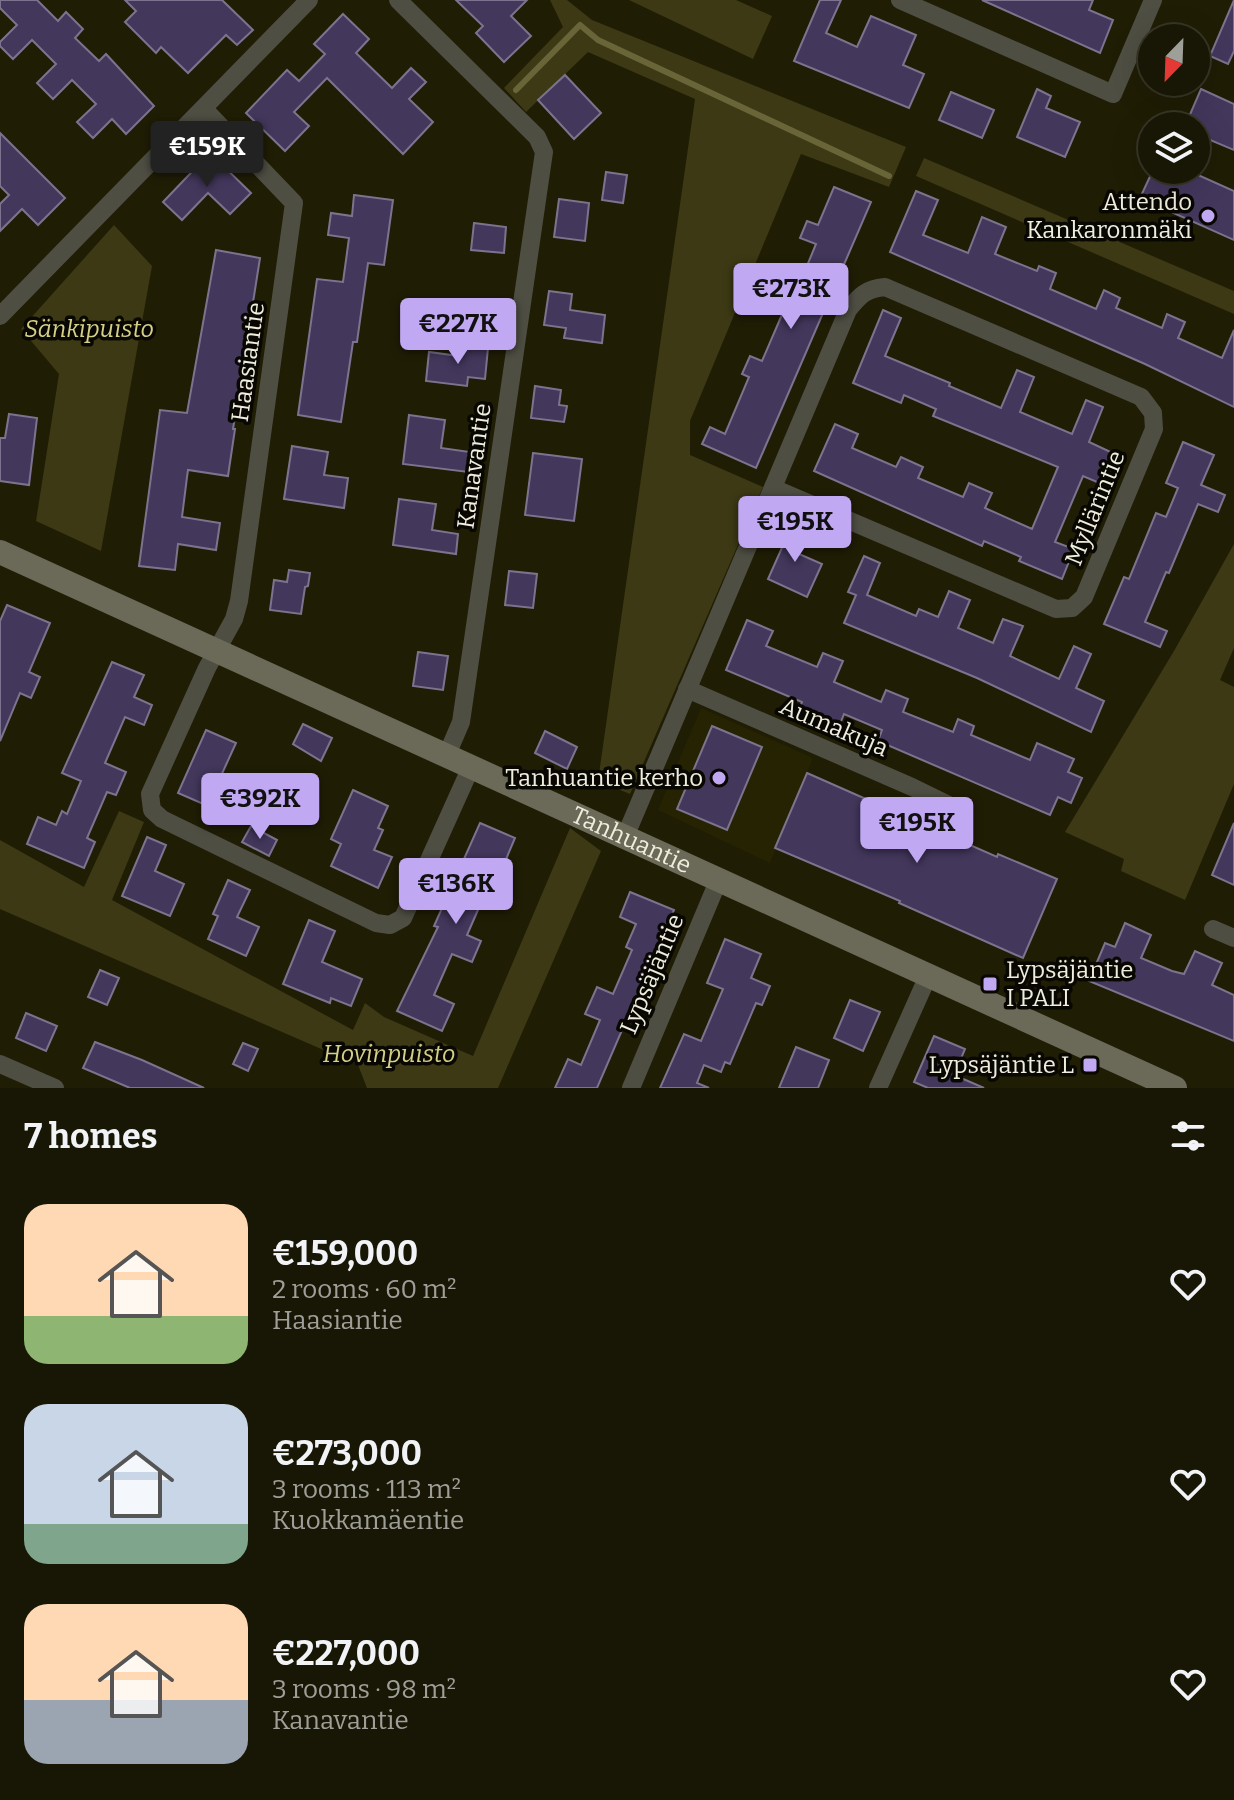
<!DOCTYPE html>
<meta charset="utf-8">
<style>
:root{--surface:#181604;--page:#252313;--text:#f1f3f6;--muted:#9f9f9a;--line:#363526;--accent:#c0a8f3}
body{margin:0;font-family:Bitter,serif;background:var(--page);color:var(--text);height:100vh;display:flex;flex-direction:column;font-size:30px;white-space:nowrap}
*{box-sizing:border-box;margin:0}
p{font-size:26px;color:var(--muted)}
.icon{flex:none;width:44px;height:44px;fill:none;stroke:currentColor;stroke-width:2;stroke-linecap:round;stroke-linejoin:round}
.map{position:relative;height:1088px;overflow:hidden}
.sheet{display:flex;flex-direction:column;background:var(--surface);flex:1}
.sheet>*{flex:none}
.needle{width:52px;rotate:203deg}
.buttons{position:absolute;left:1138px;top:24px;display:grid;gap:16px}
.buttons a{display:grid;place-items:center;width:72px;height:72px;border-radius:50%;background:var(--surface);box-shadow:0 8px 32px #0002,0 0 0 2px var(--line);font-size:40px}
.price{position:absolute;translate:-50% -68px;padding:0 18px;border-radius:8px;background:var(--accent);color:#111;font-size:26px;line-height:52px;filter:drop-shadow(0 2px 4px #0008)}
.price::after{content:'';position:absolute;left:50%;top:48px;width:24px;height:18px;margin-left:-12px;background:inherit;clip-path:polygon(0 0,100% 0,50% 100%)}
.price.current{background:#222;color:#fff}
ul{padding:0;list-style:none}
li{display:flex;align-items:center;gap:24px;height:200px;padding:0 24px}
li span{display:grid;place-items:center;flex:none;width:224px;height:160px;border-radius:24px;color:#555}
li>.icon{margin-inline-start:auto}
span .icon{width:96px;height:96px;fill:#fffc;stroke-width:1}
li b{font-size:34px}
h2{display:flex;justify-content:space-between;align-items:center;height:96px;padding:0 24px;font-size:34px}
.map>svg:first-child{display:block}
.built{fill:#262302}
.green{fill:#3c3914}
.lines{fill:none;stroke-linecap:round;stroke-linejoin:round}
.stream{stroke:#696539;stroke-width:6}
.building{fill:#43375c;stroke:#7c748e;stroke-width:2}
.street{stroke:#4f4e43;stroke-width:18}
.secondary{stroke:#6b6a58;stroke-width:24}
.poi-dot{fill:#c0a8f3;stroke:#080701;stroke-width:3}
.labels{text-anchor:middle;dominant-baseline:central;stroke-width:7;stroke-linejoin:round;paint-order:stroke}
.poi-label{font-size:24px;fill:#eeedde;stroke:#080701;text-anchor:end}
.park-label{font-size:24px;font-style:italic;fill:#d6d087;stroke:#080701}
.street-label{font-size:24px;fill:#eeedde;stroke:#080701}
</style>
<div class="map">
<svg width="1234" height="1088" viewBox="0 0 1234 1088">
<rect width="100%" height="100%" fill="#201d05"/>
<!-- built -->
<path class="built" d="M701,708L813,758L770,863L658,810Z"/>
<!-- green -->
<g class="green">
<path d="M550,0H567L592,20L906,147L889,187L801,154L690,421V455L763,487L630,794L598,781L695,99L588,52L526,112L504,88L563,27Z"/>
<path d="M629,0H736L772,16L753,59Z"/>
<path d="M924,158L1234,291V314L916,176Z"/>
<path d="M114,225L152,266L101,551L36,521L59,374L21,329Z"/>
<path d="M1234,544V648L1220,680L1234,687V784L1185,900L1121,871L1124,859L1065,832L1174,651Z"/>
<path d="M119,811L144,822L112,900L353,1030L365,1003L384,1017L473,1056L570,828L601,851L498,1088H367L358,1065L0,909V840L84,887Z"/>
</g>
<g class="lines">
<!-- stream -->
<path class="stream" d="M516,90L580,25L598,40L889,176"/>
</g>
<!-- building -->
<g class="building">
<path d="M0,0H37L58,21L66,12L83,29L75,38L99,61L106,54L154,106L126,134L112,119L93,138L77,122L96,104L72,80L53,99L37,83L56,64L32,40L13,59L0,46V42L17,25L0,8Z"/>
<path d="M125,0H222L253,30L237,45L226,35L188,73L161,47L156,53L125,22L136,11Z"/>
<path d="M456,0H527L511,16L531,36L504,62L476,33L483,26Z"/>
<path d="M820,0H841L826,33L857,47L871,16L916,35L903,65L924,74L909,108L794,61Z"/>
<path d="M982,0H1093L1089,10L1113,20L1100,53Z"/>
<path d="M1234,0V51L1228,64L1210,56Z"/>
<path d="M343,14L369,39L356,53L392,88L411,68L426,82L409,99L433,122L403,154L327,78L294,112L309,126L285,151L246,113L287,70L299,81L325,54L314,44Z"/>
<path d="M565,75L601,113L574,139L538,100Z"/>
<path d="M1037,89L1051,96L1046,108L1080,122L1065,157L1017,137Z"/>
<path d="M1201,89L1234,104V150L1196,134V126H1185Z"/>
<path d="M951,92L994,110L982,138L939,120Z"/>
<path d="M0,133L65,198L38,225L22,209L0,231V204L9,195L0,186Z"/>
<path d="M210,153L251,193L230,214L208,193L182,220L163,202Z"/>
<path d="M1153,170H1187L1234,191V240L1140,198Z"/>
<path d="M606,172L627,175L623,203L602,200Z"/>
<path d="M834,187L871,202L756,468L702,444L710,427L725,434L749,377L742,374L750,356L762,361L784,310L765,302L774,281L797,290L816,244L800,238L807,221L818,225Z"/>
<path d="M916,191L938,200L923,235L968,253L982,217L1006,227L995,254L1037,271L1039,266L1056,273L1050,289L1096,309L1104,290L1120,298L1116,308L1162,328L1167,314L1185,322L1178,338L1222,358L1234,330V407L1145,364L890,252Z"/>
<path d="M354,195L393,200L384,265L368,263L357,342H353L341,422L298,415L317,279L343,282L349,238L328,235L331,213L352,216Z"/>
<path d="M559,199L589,203L585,241L554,237Z"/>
<path d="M474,223L506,227L504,253L471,250Z"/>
<path d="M216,250L260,258L233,429H235L228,476L188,470L187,477L182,517L220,523L216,550L178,544L175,570L139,566L160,410L187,413Z"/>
<path d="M549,291L572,294L570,310L605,315L602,343L564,338L566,328L544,325Z"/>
<path d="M883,310L901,318L885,356L950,383L949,386L1001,408L1017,370L1034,377L1020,412L1072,434L1086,400L1103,407L1089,442L1117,455L1104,485L1083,476L1055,542L1074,549L1062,579L1019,561L1021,557L984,541L982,546L814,471L835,424L858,434L852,448L896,467L901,457L923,467L918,478L963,497L969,483L992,493L985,508L1032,529L1058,467L933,416L936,409L904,395L901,403L853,383Z"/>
<path d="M460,345L488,348L485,379L468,377L467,386L426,381L429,352L459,356Z"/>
<path d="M535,386L561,390L559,405L567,406L564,422L531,418Z"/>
<path d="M9,414L37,418L29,485L0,481V438H5Z"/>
<path d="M409,415L445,420L441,448L470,452L468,472L403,464Z"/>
<path d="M1183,442L1214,455L1201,485L1225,495L1218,512L1198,504L1169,573L1166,572L1145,622L1167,631L1160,647L1104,624L1124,577L1129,579L1156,513L1166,517L1178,488L1166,483Z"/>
<path d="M292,446L328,452L324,475L348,478L344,508L284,499Z"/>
<path d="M533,453L582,459L574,521L525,515Z"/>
<path d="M399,499L436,504L432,530L458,534L456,554L393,545Z"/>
<path d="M793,523L810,530L799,554L822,564L807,597L768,579Z"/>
<path d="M864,556L880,563L867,595L916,616L919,609L938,617L949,591L970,600L958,628L993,643L1003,619L1023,626L1010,656L1059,679L1074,646L1091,654L1076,688L1104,701L1091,732L977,678L844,623L856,595L848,592Z"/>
<path d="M289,570L310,573L308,586L305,587L301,614L270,610L274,580L287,582Z"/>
<path d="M509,571L537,574L533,608L505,605Z"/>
<path d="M7,605L50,623L29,672L40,677L31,698L20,693L0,741V621Z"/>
<path d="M747,620L773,631L766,646L817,667L823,653L843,661L834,682L881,702L886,690L908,699L903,712L953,732L958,719L974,726L971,735L1030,760L1037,743L1074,759L1068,772L1082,778L1071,803L1058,797L1050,815L878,741L882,730L844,714L840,724L800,707L802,702L726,670Z"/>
<path d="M418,652L448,656L443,690L413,686Z"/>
<path d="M112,662L144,675L134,697L152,705L144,725L125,717L105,763L126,772L116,795L107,792L87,838L95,842L84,868L27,844L38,817L56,825L62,811L67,814L81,781L62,773Z"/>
<path d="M303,724L332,738L321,761L293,744Z"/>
<path d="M712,726L762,747L727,830L677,809Z"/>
<path d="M206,730L236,743L220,778L236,785L224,813L178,793Z"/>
<path d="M545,731L577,747L567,769L535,753Z"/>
<path d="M807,773L997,857L998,854L1057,879L1023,958L899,903L900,901L775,848Z"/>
<path d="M353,790L388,806L378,828L383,830L374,850L392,857L378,888L331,866L341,844L331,839Z"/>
<path d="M480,823L515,838L493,890L488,887L467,935L481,941L472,962L452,954L434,995L454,1004L442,1031L397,1011L438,927L434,926Z"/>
<path d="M1234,823V885L1212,875Z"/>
<path d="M251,826L277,840L269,856L242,842Z"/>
<path d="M147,837L166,845L155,871L184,884L170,916L122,896Z"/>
<path d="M228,880L250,890L237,917L259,927L246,956L208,939L218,916L213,914Z"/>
<path d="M630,892L674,910L597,1088H555L568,1059L581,1065L600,1020L585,1014L597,987L613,994L632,950L626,947L636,924L620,917Z"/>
<path d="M309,920L335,931L322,962L362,979L351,1006L331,998L330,1003L283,984Z"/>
<path d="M1125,923L1151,935L1141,958L1172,971L1184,974L1195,951L1222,963L1212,985L1234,995V1041L1089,981L1105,943L1115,947Z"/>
<path d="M725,939L761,954L751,978L770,986L762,1005L756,1003L730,1064L725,1062L721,1072L704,1065L697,1083L709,1088H660L684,1034L701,1041L723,989L707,983Z"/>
<path d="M100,970L119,978L107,1005L88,997Z"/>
<path d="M850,1000L880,1012L863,1051L834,1038Z"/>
<path d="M26,1013L57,1026L46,1051L16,1038Z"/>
<path d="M934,1036L965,1049L954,1075L984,1088H928L914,1082Z"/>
<path d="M95,1042L142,1060L204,1088H130L83,1068Z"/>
<path d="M243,1043L258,1049L248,1071L233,1064Z"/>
<path d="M796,1047L829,1060L818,1088H779Z"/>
</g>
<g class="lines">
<!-- street -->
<g class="street">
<path d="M398,0L537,137L544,152L461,722L446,757"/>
<path d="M900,0L1113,94L1153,0"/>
<path d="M204,109L294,203L239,601L234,619L207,668L150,794L152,810L162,819L376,923L390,925L403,918L471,767"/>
<path d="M0,316L309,0"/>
<path d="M687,689L912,787L961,811"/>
<path d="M625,837L848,310C860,295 866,289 885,287L1141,397L1153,413L1154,429L1084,597L1072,608L1056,609L773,488"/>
<path d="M1213,929L1234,938"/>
<path d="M0,1064L55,1088"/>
<path d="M631,1088L719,879"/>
<path d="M878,1088L928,976"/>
</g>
<!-- secondary -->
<path class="secondary" id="s1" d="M0,552L1175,1088"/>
</g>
<!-- markers -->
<g class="poi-dot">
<circle cx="1208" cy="216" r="8"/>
<circle cx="719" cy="778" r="8"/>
<rect x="982" y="976" width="16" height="16" rx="4"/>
<rect x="1082" y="1057" width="16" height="16" rx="4"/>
</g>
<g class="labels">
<!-- poi labels -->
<g class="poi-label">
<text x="1192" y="202">Attendo<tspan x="1192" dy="28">Kankaronmäki</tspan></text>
<text x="703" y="778">Tanhuantie kerho</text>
<text x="1006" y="970" text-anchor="start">Lypsäjäntie<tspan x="1006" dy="28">I PALI</tspan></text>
<text x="1074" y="1065">Lypsäjäntie L</text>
</g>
<!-- park labels -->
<g class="park-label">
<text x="89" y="329">Sänkipuisto</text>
<text x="389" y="1054">Hovinpuisto</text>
</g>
<!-- street labels -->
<g class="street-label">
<text transform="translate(248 362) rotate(-82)">Haasiantie</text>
<text transform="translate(474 466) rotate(-82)">Kanavantie</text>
<text transform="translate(1095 508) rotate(-68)">Myllärintie</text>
<text transform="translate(834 727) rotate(23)">Aumakuja</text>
<text stroke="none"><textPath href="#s1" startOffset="694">Tanhuantie</textPath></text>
<text transform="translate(652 974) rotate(-67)">Lypsäjäntie</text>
</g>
</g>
</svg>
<div class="buttons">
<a><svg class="needle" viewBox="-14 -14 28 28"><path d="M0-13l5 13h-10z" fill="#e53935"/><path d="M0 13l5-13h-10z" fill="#9f9f9a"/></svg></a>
<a><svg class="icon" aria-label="layers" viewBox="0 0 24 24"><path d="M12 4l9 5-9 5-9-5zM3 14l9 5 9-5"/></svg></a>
</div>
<b class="price current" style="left:207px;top:189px">€159K</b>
<b class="price" style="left:791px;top:331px">€273K</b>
<b class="price" style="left:458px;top:366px">€227K</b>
<b class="price" style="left:795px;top:564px">€195K</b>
<b class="price" style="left:260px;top:841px">€392K</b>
<b class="price" style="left:917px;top:865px">€195K</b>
<b class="price" style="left:456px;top:926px">€136K</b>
</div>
<section class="sheet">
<h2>7 homes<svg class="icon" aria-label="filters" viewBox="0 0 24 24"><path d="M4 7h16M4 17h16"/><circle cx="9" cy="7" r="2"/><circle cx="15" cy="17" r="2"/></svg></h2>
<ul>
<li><span style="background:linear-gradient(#ffd9b3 70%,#8fb573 0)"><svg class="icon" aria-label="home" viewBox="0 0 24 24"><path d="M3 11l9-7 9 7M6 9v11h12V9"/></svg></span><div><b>€159,000</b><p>2 rooms · 60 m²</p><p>Haasiantie</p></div><svg class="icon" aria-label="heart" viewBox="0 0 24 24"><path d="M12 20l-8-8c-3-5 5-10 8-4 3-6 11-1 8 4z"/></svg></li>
<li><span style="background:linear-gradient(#c9d6e8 75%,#7fa58c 0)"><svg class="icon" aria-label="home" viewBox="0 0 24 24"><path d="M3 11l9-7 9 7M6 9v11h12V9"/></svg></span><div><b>€273,000</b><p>3 rooms · 113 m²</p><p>Kuokkamäentie</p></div><svg class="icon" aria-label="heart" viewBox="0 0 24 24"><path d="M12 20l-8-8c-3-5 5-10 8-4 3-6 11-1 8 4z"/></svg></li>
<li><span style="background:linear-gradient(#ffd9b3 60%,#9aa5b1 0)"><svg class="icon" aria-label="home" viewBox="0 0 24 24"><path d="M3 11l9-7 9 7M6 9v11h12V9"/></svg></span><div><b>€227,000</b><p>3 rooms · 98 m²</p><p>Kanavantie</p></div><svg class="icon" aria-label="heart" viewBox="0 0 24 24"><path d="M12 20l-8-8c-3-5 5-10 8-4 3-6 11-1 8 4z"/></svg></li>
</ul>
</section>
